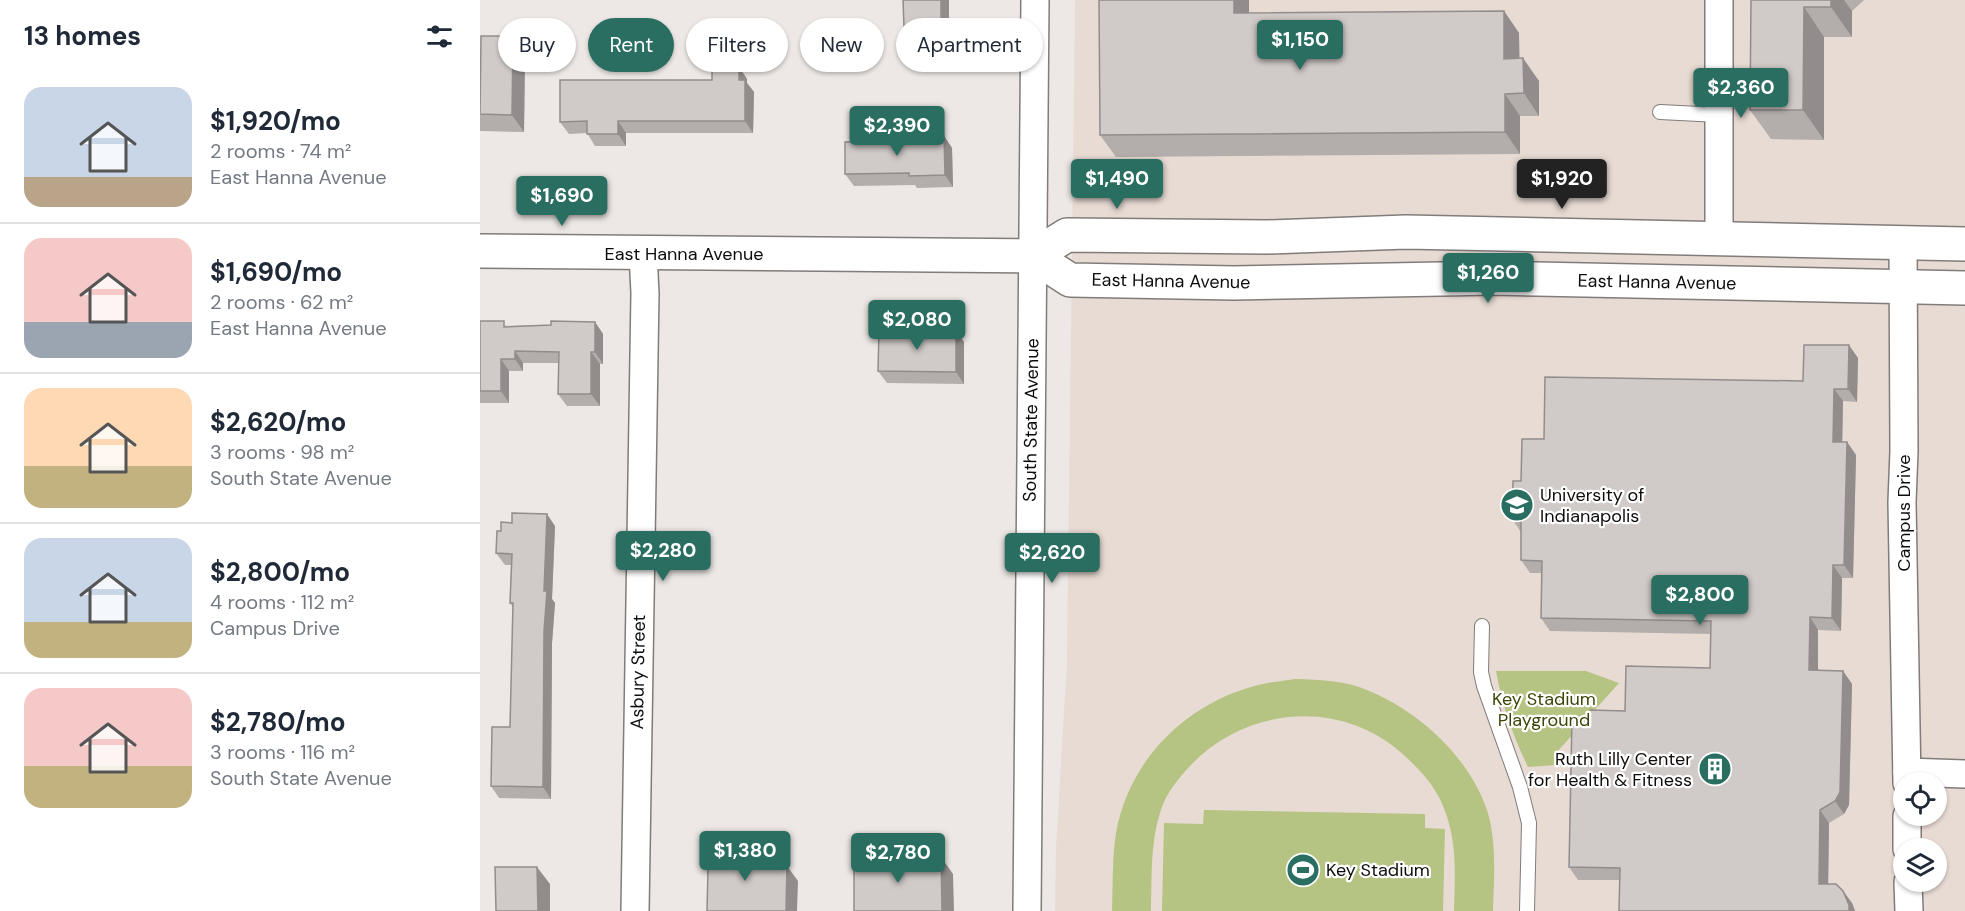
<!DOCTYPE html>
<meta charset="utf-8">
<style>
:root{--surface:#fff;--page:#f2f2f3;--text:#1f2937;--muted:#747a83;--line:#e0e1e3;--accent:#296e61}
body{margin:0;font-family:"DM Sans",sans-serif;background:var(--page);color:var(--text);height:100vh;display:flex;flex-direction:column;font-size:22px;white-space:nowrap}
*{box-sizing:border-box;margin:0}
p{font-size:20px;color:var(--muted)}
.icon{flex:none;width:33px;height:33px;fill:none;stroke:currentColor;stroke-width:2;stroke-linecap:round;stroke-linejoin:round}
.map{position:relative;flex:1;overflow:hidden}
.panel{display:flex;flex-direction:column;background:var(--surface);width:480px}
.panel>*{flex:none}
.banner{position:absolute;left:18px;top:18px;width:570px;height:54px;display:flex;gap:12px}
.fabs{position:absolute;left:1413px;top:772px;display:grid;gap:12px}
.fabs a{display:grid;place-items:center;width:54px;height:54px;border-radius:50%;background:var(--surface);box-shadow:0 2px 4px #0004;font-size:30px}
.price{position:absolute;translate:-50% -51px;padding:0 14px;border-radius:6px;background:var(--accent);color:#fff;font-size:20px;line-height:39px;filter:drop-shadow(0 2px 3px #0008)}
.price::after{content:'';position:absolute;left:50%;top:36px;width:18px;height:14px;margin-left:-9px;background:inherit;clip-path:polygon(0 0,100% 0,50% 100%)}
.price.selected{background:#222;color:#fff}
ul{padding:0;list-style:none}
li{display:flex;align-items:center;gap:18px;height:150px;padding:0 24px}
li+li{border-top:2px solid var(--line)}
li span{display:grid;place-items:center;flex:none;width:168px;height:120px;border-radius:18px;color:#555}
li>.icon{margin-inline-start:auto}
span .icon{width:72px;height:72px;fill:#fffc;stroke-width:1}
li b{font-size:26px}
h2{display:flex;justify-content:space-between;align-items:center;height:72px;padding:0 24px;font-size:26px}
.tag{padding:0 21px;border-radius:27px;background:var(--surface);box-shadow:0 2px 4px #0004;font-size:21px;line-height:54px}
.tag.selected{background:var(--accent);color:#fff}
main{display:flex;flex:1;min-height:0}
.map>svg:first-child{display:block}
.built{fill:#e8dbd4;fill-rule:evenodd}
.green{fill:#b5c482}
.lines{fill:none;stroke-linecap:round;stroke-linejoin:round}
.lane-casing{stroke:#817c7a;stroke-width:16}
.street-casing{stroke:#817c7a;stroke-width:30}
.secondary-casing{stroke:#817c7a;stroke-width:36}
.lane{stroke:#fff;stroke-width:14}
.street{stroke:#fff;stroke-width:27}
.secondary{stroke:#fff;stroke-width:33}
.wall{fill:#b3aeac}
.shaded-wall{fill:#928d8c}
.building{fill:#d0cac8;stroke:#928d8c;stroke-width:1.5}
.labels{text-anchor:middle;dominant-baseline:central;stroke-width:4.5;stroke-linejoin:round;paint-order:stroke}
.street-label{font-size:18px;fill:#0e0c0b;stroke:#fff}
.poi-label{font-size:18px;fill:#0e0c0b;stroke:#fff;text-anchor:start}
.park-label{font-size:18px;fill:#3b4507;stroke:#fff}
</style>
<main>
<section class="panel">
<h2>13 homes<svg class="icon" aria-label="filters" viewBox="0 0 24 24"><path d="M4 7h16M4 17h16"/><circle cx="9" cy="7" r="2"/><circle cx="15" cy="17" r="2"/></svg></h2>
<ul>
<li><span style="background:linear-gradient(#c9d6e8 75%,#b9a48a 0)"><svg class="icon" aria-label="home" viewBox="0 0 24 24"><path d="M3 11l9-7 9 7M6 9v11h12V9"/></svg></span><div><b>$1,920/mo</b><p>2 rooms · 74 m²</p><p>East Hanna Avenue</p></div></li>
<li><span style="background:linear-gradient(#f6c9c9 70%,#9aa5b1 0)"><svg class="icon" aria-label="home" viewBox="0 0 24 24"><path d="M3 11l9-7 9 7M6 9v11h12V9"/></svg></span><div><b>$1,690/mo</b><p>2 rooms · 62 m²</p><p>East Hanna Avenue</p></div></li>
<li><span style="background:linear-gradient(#ffd9b3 65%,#c2b280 0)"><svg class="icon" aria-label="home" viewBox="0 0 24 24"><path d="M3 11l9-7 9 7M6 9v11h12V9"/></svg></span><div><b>$2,620/mo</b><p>3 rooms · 98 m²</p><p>South State Avenue</p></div></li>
<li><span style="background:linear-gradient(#c9d6e8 70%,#c2b280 0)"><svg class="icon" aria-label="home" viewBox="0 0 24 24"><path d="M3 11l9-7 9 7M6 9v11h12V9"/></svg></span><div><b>$2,800/mo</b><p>4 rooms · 112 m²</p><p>Campus Drive</p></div></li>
<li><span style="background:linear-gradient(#f6c9c9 65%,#c2b280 0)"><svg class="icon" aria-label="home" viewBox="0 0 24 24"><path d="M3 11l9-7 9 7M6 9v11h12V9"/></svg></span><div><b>$2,780/mo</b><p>3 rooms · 116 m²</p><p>South State Avenue</p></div></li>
</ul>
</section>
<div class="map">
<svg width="1485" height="911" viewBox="0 0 1485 911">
<rect width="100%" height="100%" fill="#ede8e5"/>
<!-- built -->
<path class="built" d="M595,0H1485V911H575L576,848L587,661ZM1424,783H1456V816H1424ZM1424,849H1456V882H1424Z"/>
<!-- green -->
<g class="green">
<path d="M1016,671H1106L1139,683L1077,752V765L1048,767C1033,736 1022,705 1016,671Z"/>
<path d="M815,679C839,680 865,680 887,690C939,711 989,757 1007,810C1017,841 1014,879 1013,911H974C975,871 978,837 960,799C952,783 939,769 926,757C864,698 767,705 710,766C699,778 687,792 682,807C670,840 672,876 671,911H632C633,885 632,858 636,833C649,759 707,703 778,685C790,682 803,681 815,679Z"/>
<path d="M724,810L945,814V828L965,829L963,911H682L684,823L723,824Z"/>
</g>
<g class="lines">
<defs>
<g id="lane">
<path d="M1180,112L1239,115"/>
<path d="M1002,626L1001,672L1004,686L1040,787L1049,823L1047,911"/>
</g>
<g id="street">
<path d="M1239,0V238"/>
<path d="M1423,242L1424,451L1422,502L1427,783"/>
<path d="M1427,772L1485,774"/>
<path d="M1427,849V816"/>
<path d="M1428,882L1429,911"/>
<path d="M155,911L165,293L163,254"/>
<path d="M547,911L555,0"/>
</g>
<g id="secondary">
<path d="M0,251L553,256L587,235L787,237L926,232L1485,244"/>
<path d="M553,256L590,280L754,283L1014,278L1485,288"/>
</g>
</defs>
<!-- lane casing -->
<use href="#lane" class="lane-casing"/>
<!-- street casing -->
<use href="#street" class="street-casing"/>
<!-- secondary casing -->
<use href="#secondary" class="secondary-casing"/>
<!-- lane -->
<use href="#lane" class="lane"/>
<!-- street -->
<use href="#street" class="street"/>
<!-- secondary -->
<use href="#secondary" class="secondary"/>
</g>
<!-- wall -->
<g class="wall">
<path d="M423,0H469V65L433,67L425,55Z"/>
<path d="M619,0H769V13L1024,11L1039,33V58L1059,81V116H1040V154L636,157L620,135Z"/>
<path d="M1271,0H1384L1372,11V37H1344V140L1291,139L1270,110Z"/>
<path d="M45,54L44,132L0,131V78Z"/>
<path d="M259,67L267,79V83L274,92L273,133H146V146H115L107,133L89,134L80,122L232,80Z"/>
<path d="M464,136L472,148L473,187L437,188L435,185L374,186L365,174L428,141Z"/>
<path d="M0,321L28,326L71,325L115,322L123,334V364H120V406H87L78,394V363H43V371H29V403H0Z"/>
<path d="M476,330L484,342V384L407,383L398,371Z"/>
<path d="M1378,358L1377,402L1363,401L1362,442H1367L1376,455L1373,578H1362L1361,631L1338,630V670L1363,671L1372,684L1369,805L1364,814L1349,823L1348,884L1363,891L1372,903L1375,911H1139L1140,880H1098L1089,867L1110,720L1145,711L1230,668L1231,634L1070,631L1061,618L1062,573H1050L1041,560V532L1032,519L1041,481L1064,439L1323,381Z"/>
<path d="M75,526L72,599L75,603L72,643L71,799L19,798L11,786L30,727L33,607L30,603L31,565H25L16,553Z"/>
</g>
<!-- shaded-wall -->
<g class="shaded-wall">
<path d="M461,0H469V65L461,54Z"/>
<path d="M754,0H769V35L754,13Z"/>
<path d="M1351,0H1364L1372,11V37L1351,7Z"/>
<path d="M1324,7L1344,37V140L1323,110Z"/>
<path d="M1024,11L1039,33L1040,81L1024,59Z"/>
<path d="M33,36L45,54L44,132L32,115Z"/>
<path d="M1043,58L1059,81V116L1044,93Z"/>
<path d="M259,67L267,79V83L274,92L273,133L265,121L259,80Z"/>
<path d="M1025,94L1040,116V154L1025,132Z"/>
<path d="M138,121L146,133V146L138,134Z"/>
<path d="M464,136L472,148L473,187L465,175Z"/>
<path d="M115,322L123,334V364L115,352Z"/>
<path d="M476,330L484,342V384L476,372Z"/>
<path d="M1369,345L1378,358L1377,402L1368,389Z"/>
<path d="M35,351L43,363V371L35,359Z"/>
<path d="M111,352L120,364V406L111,394Z"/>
<path d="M21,359L29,371V403L21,391Z"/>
<path d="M1354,389L1363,401L1362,454L1353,442Z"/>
<path d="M1367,442L1376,455L1373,578L1364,565Z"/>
<path d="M67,514L75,526L72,599L75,603L72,643L71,799L63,787L64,591Z"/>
<path d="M1353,565L1362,578L1361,631L1352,618Z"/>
<path d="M1330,617L1338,630V683L1329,670Z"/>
<path d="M1363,671L1372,684L1369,805L1364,814L1355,801Z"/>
<path d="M1340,810L1349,823L1348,897L1339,884Z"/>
<path d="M276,843L286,859V880L275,865Z"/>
<path d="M461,857L473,874L474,911H462Z"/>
<path d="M307,866L318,881L317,911H306Z"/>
<path d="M57,867L70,884V911H58Z"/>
<path d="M1363,891L1372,903L1375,911H1369Z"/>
</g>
<!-- building -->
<g class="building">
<path d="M423,0H461V54L425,55Z"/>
<path d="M619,0H754V13L1024,11V59L1043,58L1044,93L1025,94V132L620,135Z"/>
<path d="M1271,0H1351V7H1324L1323,110H1270Z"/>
<path d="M1,36H33L32,115L0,114Z"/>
<path d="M232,67H259V80H265V121H138V134H107V121L80,122V80H232Z"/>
<path d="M464,136L465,175L429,176V173L365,174V142L428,141V137Z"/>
<path d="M0,321H24V327L71,325V321L115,322V352H111V394H78L79,352L35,351V359H21V391H0Z"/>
<path d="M399,329L476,330V372L398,371Z"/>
<path d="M1324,345H1369L1368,389H1354L1353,442H1367L1364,565H1353L1352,618L1330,617L1329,670L1363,671L1360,792L1355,801L1340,810L1339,884H1356L1363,891L1369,905V911H1139L1140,868L1089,867L1092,719L1110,720V710L1145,711L1146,666L1230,668L1231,621L1061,618L1062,561L1041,560V520L1032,519L1033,481H1041L1042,439H1064L1065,377L1323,381Z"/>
<path d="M32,513L67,514L64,591H67L64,631L63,787L11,786L12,727H30L33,603H30L32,554L16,553L17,531H21V522L32,523Z"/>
<path d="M238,843H276L275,865L307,866L306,911H227L228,868H238Z"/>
<path d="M374,856L461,857L462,911H374Z"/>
<path d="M15,867H57L58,911H16Z"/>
</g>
<!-- icons -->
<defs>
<symbol id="university-disc" viewBox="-11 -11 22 22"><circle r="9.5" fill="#296e61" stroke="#fff"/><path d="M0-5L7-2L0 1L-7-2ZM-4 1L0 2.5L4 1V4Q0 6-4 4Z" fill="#fff"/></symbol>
<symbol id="building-disc" viewBox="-11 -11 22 22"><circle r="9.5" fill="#296e61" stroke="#fff"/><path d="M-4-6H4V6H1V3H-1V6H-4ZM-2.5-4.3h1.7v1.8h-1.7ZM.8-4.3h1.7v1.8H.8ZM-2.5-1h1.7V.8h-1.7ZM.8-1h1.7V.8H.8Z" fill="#fff"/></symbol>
<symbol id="stadium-disc" viewBox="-11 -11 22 22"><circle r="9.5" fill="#296e61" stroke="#fff"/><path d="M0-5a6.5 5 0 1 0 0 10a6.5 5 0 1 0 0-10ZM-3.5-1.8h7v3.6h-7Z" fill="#fff"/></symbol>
</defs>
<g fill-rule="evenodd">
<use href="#university-disc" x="1018" y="486" width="38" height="38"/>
<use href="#building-disc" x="1216" y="750" width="38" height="38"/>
<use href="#stadium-disc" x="804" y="851" width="38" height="38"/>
</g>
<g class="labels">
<!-- street labels -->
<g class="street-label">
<text x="204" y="254">East Hanna Avenue</text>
<text transform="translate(691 281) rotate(1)">East Hanna Avenue</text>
<text transform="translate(1177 282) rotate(1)">East Hanna Avenue</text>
<text transform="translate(551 420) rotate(-89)">South State Avenue</text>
<text transform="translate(1424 513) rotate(-90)">Campus Drive</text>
<text transform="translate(158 672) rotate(-89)">Asbury Street</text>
</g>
<!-- poi labels -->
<g class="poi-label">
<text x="1060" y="495">University of<tspan x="1060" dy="21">Indianapolis</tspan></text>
<text x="1212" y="759" text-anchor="end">Ruth Lilly Center<tspan x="1212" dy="21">for Health &amp; Fitness</tspan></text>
<text x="846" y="870">Key Stadium</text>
</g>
<!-- park labels -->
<g class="park-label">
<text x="1064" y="699">Key Stadium<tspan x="1064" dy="21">Playground</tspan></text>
</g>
</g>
</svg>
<div class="fabs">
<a><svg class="icon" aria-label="locate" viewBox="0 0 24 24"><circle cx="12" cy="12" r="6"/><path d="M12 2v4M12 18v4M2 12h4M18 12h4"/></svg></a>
<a><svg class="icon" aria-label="layers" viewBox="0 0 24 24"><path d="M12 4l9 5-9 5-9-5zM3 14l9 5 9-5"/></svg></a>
</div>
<b class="price" style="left:820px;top:71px">$1,150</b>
<b class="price" style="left:1261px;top:119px">$2,360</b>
<b class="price" style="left:417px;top:157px">$2,390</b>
<b class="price" style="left:637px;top:210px">$1,490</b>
<b class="price selected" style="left:1082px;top:210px">$1,920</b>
<b class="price" style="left:82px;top:227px">$1,690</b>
<b class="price" style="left:1008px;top:304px">$1,260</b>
<b class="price" style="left:437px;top:351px">$2,080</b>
<b class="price" style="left:183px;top:582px">$2,280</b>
<b class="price" style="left:572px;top:584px">$2,620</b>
<b class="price" style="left:1220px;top:626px">$2,800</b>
<b class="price" style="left:265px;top:882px">$1,380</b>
<b class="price" style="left:418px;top:884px">$2,780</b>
<div class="banner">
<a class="tag">Buy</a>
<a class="tag selected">Rent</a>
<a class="tag">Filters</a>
<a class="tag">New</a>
<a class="tag">Apartment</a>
</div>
</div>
</main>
